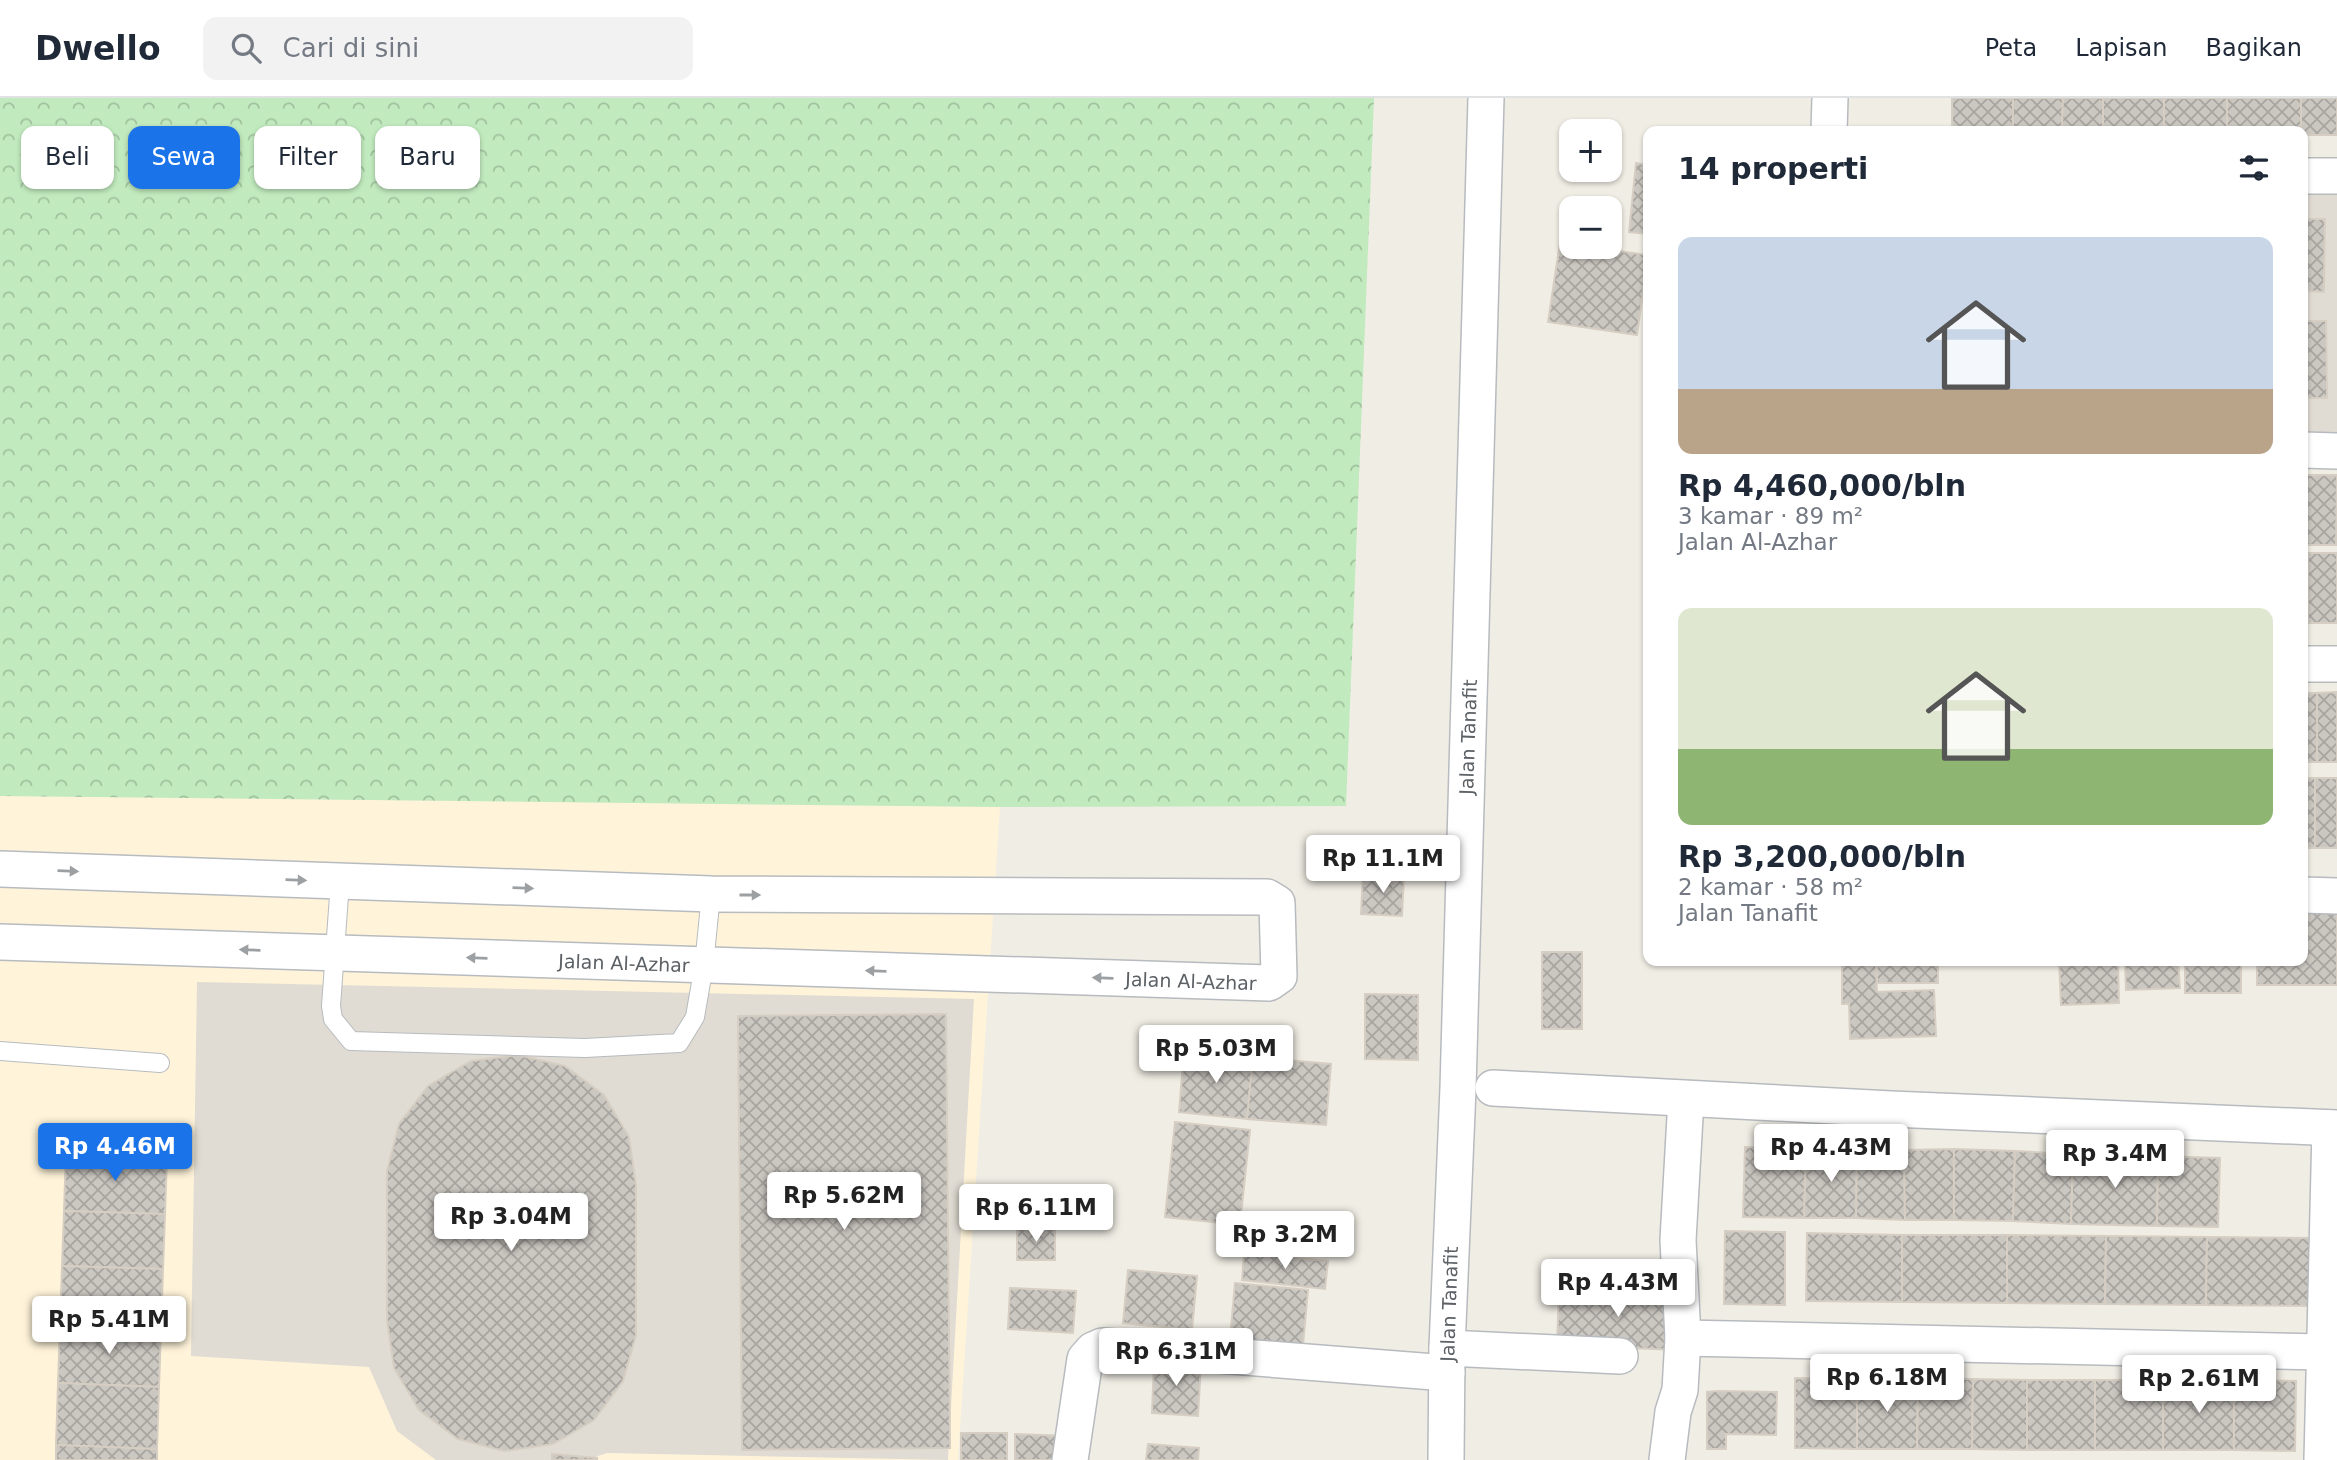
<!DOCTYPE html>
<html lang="id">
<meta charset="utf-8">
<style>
:root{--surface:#fff;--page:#f2f2f3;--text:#1f2937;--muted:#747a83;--line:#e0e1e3;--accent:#1a73e8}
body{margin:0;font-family:"DejaVu Sans",sans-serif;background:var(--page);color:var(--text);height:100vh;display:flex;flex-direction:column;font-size:26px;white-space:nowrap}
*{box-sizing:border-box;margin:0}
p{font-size:23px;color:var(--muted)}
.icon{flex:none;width:38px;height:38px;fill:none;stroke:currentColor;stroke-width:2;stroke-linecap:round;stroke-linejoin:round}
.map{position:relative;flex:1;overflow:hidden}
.drawer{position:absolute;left:1643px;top:28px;width:665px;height:840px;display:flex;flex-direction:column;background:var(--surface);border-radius:14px;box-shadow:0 2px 5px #0004}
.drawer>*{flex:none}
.top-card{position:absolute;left:21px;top:28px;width:665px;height:63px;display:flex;gap:14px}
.fabs{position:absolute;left:1559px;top:21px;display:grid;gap:14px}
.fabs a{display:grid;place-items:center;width:63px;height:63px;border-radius:14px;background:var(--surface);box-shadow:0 2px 5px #0004;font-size:35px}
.price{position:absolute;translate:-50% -60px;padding:0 16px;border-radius:7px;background:#fff;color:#222;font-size:23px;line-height:46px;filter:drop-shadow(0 2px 4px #0008)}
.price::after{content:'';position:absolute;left:50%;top:42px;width:21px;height:16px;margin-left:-10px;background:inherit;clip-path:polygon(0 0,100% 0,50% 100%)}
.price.on{background:var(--accent);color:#fff}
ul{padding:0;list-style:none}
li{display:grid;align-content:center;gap:14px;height:371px;padding:0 35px}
li span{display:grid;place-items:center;height:217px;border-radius:14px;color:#555}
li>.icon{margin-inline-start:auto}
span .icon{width:126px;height:126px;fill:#fffc;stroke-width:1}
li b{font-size:30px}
h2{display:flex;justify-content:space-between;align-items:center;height:84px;padding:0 35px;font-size:30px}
.chip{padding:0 24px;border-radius:14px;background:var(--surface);box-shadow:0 2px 5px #0004;font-size:24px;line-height:63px}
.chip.on{background:var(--accent);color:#fff}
header{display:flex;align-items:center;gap:42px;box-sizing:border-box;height:98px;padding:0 35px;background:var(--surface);border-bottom:2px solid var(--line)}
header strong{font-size:33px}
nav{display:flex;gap:38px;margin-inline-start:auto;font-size:24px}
.search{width:490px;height:63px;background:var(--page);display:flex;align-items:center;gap:18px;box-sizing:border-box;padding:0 24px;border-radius:14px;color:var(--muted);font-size:26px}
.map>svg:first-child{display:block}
.commercial{fill:#fff4da}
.education{fill:#e0dcd3}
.forest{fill:url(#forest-crowns)}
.building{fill:url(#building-cross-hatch);stroke:#d6cec2;stroke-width:2}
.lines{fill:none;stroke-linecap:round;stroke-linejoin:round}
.lane-casing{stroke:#b7bbbf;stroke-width:20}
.street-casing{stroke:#b7bbbf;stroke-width:38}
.lane{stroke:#fff;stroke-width:18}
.street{stroke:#fff;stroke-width:35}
.oneway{fill:#9da0a3}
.labels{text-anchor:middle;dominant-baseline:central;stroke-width:5;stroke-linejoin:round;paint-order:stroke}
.street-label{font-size:19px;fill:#5c6166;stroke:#fff}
</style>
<header>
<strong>Dwello</strong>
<div class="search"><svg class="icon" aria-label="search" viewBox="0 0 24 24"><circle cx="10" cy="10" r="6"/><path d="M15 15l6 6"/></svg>Cari di sini</div>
<nav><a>Peta</a><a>Lapisan</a><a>Bagikan</a></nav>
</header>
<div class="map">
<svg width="2337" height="1362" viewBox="0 0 2337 1362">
<defs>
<pattern id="forest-crowns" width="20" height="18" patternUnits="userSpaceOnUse" patternTransform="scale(1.75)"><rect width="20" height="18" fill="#c1eabe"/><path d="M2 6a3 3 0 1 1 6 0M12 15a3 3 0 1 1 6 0" fill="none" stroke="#a0c19e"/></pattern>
<pattern id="building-cross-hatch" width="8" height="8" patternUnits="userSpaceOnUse" patternTransform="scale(1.75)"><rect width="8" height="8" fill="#cbc7c1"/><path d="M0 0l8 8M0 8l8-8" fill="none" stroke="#a8a5a1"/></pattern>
</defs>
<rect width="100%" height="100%" fill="#f0ede4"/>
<!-- commercial -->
<path class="commercial" d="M0,698L1000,709L958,1362H0Z"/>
<!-- education -->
<g class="education">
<path d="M2303,89H2337V336L2303,335Z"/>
<path d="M197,884L974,901L948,1362L607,1355L586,1362H436L397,1333L369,1269L191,1258Z"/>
</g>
<!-- forest -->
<path class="forest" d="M0,0H1374L1346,708L1000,709L0,698Z"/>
<!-- building -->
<g class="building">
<rect x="1952" y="0" width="61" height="33"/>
<path d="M2013,0H2063L2062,33H2013Z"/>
<path d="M2063,0H2103V33H2062Z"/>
<rect x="2103" y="0" width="61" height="33"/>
<rect x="2164" y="0" width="63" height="33"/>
<rect x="2227" y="0" width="74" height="33"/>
<path d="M2301,0H2337V37H2303V33H2301Z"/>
<path d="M1636,65L1648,67V136L1629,134Z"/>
<path d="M2303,121H2325L2324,194L2303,193Z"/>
<path d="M1560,144L1572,146V149H1590L1648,157L1637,237L1548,224Z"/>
<path d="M2303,223H2326L2327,300H2303Z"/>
<path d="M2303,377H2337L2336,447H2303Z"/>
<rect x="2303" y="455" width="5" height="70"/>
<rect x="2308" y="455" width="29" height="70"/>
<path d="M2337,594V664H2317V595Z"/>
<rect x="2303" y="595" width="14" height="69"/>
<rect x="2303" y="680" width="12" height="70"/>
<rect x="2315" y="680" width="22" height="70"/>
<path d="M1363,776L1404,777L1402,818L1361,816Z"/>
<path d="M2303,814H2337V887H2257V863H2303Z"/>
<rect x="1542" y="854" width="40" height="77"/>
<rect x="1877" y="863" width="61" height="22"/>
<path d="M2059,863H2118L2119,905L2061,907Z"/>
<path d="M2125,863H2178L2180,890L2126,892Z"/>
<rect x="2185" y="863" width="56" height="32"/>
<path d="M1842,867H1876L1877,894L1934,892L1936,938L1850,941L1849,906H1842Z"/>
<path d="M1365,896L1418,897V962L1365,961Z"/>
<path d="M946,916L950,1350L742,1352L738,918Z"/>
<path d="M1184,953L1253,959L1247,1021L1179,1014Z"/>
<path d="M518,957L565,968L604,997L629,1039L636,1087V1237L623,1283L594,1322L553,1346L504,1353L458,1341L419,1312L394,1270L387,1223V1073L399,1026L428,988L471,963Z"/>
<path d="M1253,959L1331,966L1326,1027L1247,1021Z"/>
<path d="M1175,1024L1250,1032L1240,1127L1165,1119Z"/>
<path d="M1745,1049L1806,1051L1804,1120L1743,1119Z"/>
<path d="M1806,1051H1857L1856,1120H1804Z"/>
<path d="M1857,1051L1904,1052L1905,1122L1856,1120Z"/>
<path d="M1954,1051V1122H1905L1904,1052Z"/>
<path d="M1954,1051L2015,1053L2013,1123L1954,1122Z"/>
<path d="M2015,1053L2073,1056L2071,1126L2013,1123Z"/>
<path d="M66,1054L167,1058L165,1116L64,1113Z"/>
<path d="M2073,1056L2158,1058L2157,1128L2071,1126Z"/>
<path d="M2158,1058L2220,1060L2218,1129L2157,1128Z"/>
<path d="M64,1113L165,1116L163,1171L62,1168Z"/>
<rect x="1017" y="1131" width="38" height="31"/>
<path d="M1725,1133L1785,1134V1207L1724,1206Z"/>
<path d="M1807,1135L1902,1137V1204L1806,1203Z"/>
<path d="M1902,1137H2007V1205L1902,1204Z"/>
<path d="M2007,1137L2106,1138L2105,1206L2007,1205Z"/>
<path d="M2106,1138L2207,1139L2206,1207L2105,1206Z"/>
<path d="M2207,1139L2310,1140V1208L2206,1207Z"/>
<path d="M1244,1155L1328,1163L1325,1191L1242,1182Z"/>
<path d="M62,1168L163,1171L161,1232L60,1228Z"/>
<path d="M1128,1172L1197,1178L1192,1232L1123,1225Z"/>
<path d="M1235,1185L1308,1192L1303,1247L1230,1240Z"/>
<path d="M1010,1190L1076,1193L1073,1235L1008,1231Z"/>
<path d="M1559,1191L1680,1196L1677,1252L1557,1247Z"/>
<path d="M60,1228L161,1232L159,1289L58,1285Z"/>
<path d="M1154,1263L1201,1266L1198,1318L1152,1315Z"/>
<path d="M1795,1280L1857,1281V1351L1795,1350Z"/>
<path d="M1857,1281H1918L1917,1351H1857Z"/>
<path d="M1918,1281H1973L1972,1351H1917Z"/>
<path d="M1973,1281L2027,1282V1352L1972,1351Z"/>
<rect x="2027" y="1282" width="68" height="70"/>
<rect x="2095" y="1282" width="68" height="70"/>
<rect x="2163" y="1282" width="71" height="70"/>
<path d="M2234,1282L2296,1283L2295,1353L2234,1352Z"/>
<path d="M58,1285L159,1289L157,1351L56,1347Z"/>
<path d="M1717,1293L1777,1294L1776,1337L1726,1336V1351H1707V1294Z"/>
<rect x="961" y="1335" width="46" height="27"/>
<path d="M1015,1336L1067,1338L1066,1362H1015Z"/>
<path d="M1148,1346L1199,1350L1198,1362H1146Z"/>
<path d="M56,1347L157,1351V1362H56Z"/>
<path d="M552,1356L597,1360V1362H552Z"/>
</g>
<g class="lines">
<defs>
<g id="lane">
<path d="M340,784L331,908L333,921L351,943L585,950L679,945L695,919L704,867L711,796"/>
<path d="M0,953L160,965"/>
</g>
<g id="street">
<path d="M1829,33L1830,0"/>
<path d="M2303,78H2337"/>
<path d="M2303,352L2337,353"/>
<path d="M2303,566H2337"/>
<path d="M0,771L711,796L1267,799L1277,805L1279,878L1269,885L0,844"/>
<path d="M2303,797L2337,798"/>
<path d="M1493,990L1891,1011L2337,1030"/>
<path d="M1683,1240L2325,1254"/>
<path d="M1447,1250L1620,1258"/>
<path d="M1070,1362L1085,1261L1093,1252L1102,1248L1447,1275"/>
<path d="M1446,1362L1447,1250L1458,990L1486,0"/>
<path d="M1667,1362L1673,1314L1680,1292L1683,1240L1678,1142L1686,1001"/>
<path d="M2322,1362L2330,1030"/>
</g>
</defs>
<!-- lane casing -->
<use href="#lane" class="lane-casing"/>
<!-- street casing -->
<use href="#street" class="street-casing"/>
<!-- lane -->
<use href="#lane" class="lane"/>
<!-- street -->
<use href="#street" class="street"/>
</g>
<!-- one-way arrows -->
<defs><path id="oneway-solid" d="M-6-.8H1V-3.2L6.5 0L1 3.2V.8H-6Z" transform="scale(1.75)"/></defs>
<g class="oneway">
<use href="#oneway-solid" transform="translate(68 773) rotate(2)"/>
<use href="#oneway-solid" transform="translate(296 782) rotate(2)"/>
<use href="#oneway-solid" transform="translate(523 790) rotate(2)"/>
<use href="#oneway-solid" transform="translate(750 797)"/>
<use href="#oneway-solid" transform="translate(250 852) rotate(-178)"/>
<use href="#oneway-solid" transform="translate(477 860) rotate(-178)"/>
<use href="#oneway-solid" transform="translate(876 873) rotate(-178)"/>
<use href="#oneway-solid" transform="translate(1103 880) rotate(-178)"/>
</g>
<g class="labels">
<!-- street labels -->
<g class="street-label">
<text transform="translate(1468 639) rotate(-88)">Jalan Tanafit</text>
<text transform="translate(624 865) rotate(2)">Jalan Al-Azhar</text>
<text transform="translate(1191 883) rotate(2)">Jalan Al-Azhar</text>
<text transform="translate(1449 1206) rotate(-88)">Jalan Tanafit</text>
</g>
</g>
</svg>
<div class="fabs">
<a>+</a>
<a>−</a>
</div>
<b class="price" style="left:1383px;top:797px">Rp 11.1M</b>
<b class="price" style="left:1216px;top:987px">Rp 5.03M</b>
<b class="price on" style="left:115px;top:1085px">Rp 4.46M</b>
<b class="price" style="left:1831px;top:1086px">Rp 4.43M</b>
<b class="price" style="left:2115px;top:1092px">Rp 3.4M</b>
<b class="price" style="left:844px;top:1134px">Rp 5.62M</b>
<b class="price" style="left:1036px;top:1146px">Rp 6.11M</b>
<b class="price" style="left:511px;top:1155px">Rp 3.04M</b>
<b class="price" style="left:1285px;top:1173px">Rp 3.2M</b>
<b class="price" style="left:1618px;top:1221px">Rp 4.43M</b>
<b class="price" style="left:109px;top:1258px">Rp 5.41M</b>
<b class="price" style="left:1176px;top:1290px">Rp 6.31M</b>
<b class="price" style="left:1887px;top:1316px">Rp 6.18M</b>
<b class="price" style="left:2199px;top:1317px">Rp 2.61M</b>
<div class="top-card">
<a class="chip">Beli</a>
<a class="chip on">Sewa</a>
<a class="chip">Filter</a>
<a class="chip">Baru</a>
</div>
<section class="drawer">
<h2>14 properti<svg class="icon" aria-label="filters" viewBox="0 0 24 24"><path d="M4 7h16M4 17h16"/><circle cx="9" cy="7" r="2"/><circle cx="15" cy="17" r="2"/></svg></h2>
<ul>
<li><span style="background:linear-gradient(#c9d6e8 70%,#b9a48a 0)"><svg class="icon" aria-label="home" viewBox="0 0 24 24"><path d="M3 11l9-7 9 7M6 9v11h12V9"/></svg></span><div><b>Rp 4,460,000/bln</b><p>3 kamar · 89 m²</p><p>Jalan Al-Azhar</p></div></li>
<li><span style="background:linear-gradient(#dfe7d0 65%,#8fb573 0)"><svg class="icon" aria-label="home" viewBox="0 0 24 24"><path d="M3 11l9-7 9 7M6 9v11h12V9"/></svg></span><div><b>Rp 3,200,000/bln</b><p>2 kamar · 58 m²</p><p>Jalan Tanafit</p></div></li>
</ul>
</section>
</div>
